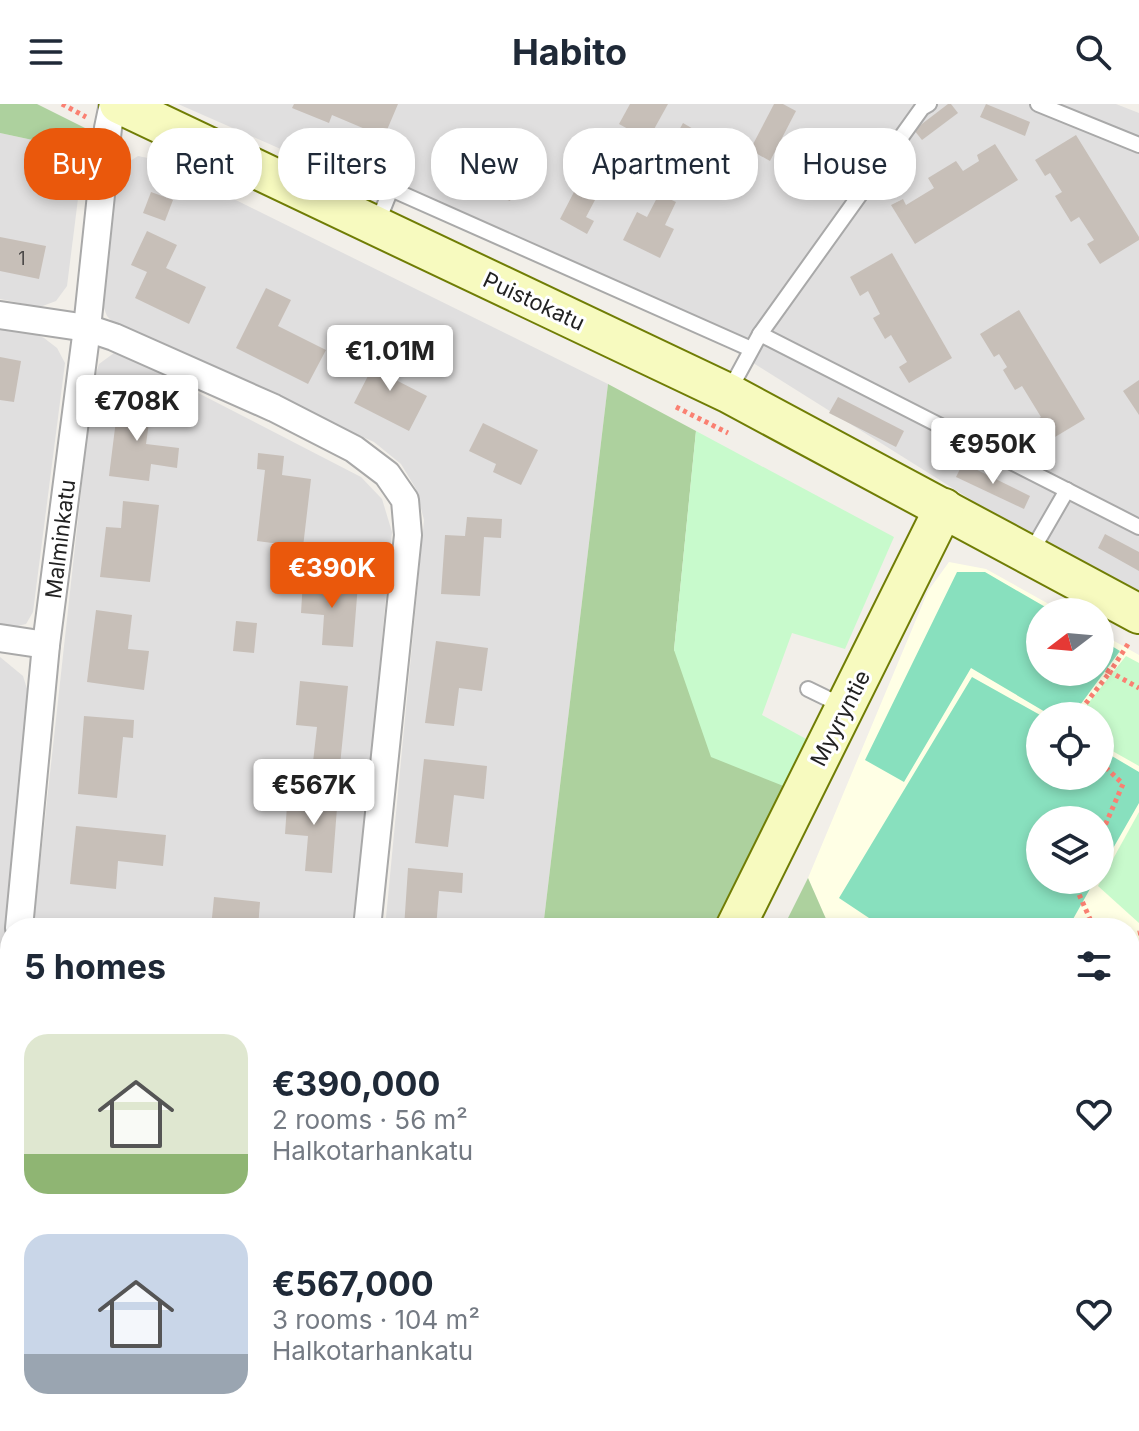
<!DOCTYPE html>
<meta charset="utf-8">
<style>
:root{--surface:#fff;--page:#f6f6f7;--text:#1f2937;--muted:#747a83;--accent:#ea580c}
body{margin:0;font-family:Inter,sans-serif;background:var(--page);color:var(--text);height:100vh;display:flex;flex-direction:column;font-size:30px;white-space:nowrap}
*{box-sizing:border-box;margin:0}
p{font-size:26px;color:var(--muted)}
.icon{flex:none;width:44px;height:44px;fill:none;stroke:currentColor;stroke-width:2;stroke-linecap:round;stroke-linejoin:round}
.map{position:relative;flex:1;overflow:hidden}
.sheet{position:absolute;left:0px;top:814px;width:1140px;height:514px;display:flex;flex-direction:column;background:var(--surface);border-radius:32px 32px 0 0;box-shadow:0 4px 12px #0003}
.sheet>*{flex:none}
.top-card{position:absolute;left:24px;top:24px;width:1092px;height:72px;display:flex;gap:16px}
.needle{width:52px;rotate:254deg}
.fabs{position:absolute;left:1026px;top:494px;display:grid;gap:16px}
.fabs a{display:grid;place-items:center;width:88px;height:88px;border-radius:50%;background:var(--surface);box-shadow:0 4px 12px #0003;font-size:40px}
.price{position:absolute;translate:-50% -68px;padding:0 18px;border-radius:8px;background:#fff;color:#222;font-size:26px;line-height:52px;filter:drop-shadow(0 2px 4px #0008)}
.price::after{content:'';position:absolute;left:50%;top:48px;width:24px;height:18px;margin-left:-12px;background:inherit;clip-path:polygon(0 0,100% 0,50% 100%)}
.price.selected{background:var(--accent);color:#fff}
ul{padding:0;list-style:none}
li{display:flex;align-items:center;gap:24px;height:200px;padding:0 24px}
li span{display:grid;place-items:center;flex:none;width:224px;height:160px;border-radius:24px;color:#555}
li>.icon{margin-inline-start:auto}
span .icon{width:96px;height:96px;fill:#fffc;stroke-width:1}
li b{font-size:34px}
h2{display:flex;justify-content:space-between;align-items:center;height:96px;padding:0 24px;font-size:34px}
.pill{padding:0 28px;border-radius:32px;background:var(--surface);box-shadow:0 4px 12px #0003;font-size:28px;line-height:72px}
.pill.selected{background:var(--accent);color:#fff}
header{display:flex;justify-content:space-between;align-items:center;height:104px;padding:0 24px;background:var(--surface);font-size:36px;font-weight:700}
.map>svg:first-child{display:block}
.residential{fill:#e0dfdf}
.industrial{fill:#ebdbe8}
.education{fill:#ffffe5;fill-rule:evenodd}
.forest{fill:#add19e}
.park{fill:#c8facc}
.pitch{fill:#88e0be}
.building{fill:#c7bfb8}
.lines{fill:none;stroke-linecap:round;stroke-linejoin:round}
.lane-casing{stroke:#a9a9a9;stroke-width:18}
.street-casing{stroke:#a9a9a9;stroke-width:30}
.secondary-casing{stroke:#707d05;stroke-width:42}
.path{stroke:#fa8072;stroke-width:5;stroke-dasharray:4 4;stroke-linecap:butt}
.lane{stroke:#fff;stroke-width:14}
.street{stroke:#fff;stroke-width:26}
.secondary{stroke:#f7fabf;stroke-width:38}
.labels{text-anchor:middle;dominant-baseline:central;stroke-width:6;stroke-linejoin:round;paint-order:stroke}
.number-label{font-size:18px;fill:#4b4948}
.street-label{font-size:22px;fill:#222;stroke:#fff}
</style>
<header><svg class="icon" aria-label="menu" viewBox="0 0 24 24"><path d="M4 6h16M4 12h16M4 18h16"/></svg>Habito<svg class="icon" aria-label="search" viewBox="0 0 24 24"><circle cx="10" cy="10" r="6"/><path d="M15 15l6 6"/></svg></header>
<div class="map">
<svg width="1139" height="1327" viewBox="0 0 1139 1327">
<rect width="100%" height="100%" fill="#f2efe9"/>
<!-- residential -->
<g class="residential">
<path d="M178,0H1116L1139,9V501L718,237Z"/>
<path d="M0,29L84,47L67,182L56,197L40,203L0,195Z"/>
<path d="M138,52L153,55L608,280L543,824H385L424,416L416,385L401,360L374,338L116,222L107,212L102,199L114,78L127,59Z"/>
<path d="M0,222L29,227L44,234L57,244L65,259L33,508L26,520L10,524L0,522Z"/>
<path d="M114,249L136,257L361,373L382,395L392,428L358,793L352,824H33L93,279L99,260Z"/>
<path d="M0,553L23,572L29,591L0,893Z"/>
</g>
<!-- industrial -->
<path class="industrial" d="M664,1318H795L782,1327H671Z"/>
<!-- education -->
<g class="education">
<path d="M949,458L986,465L1063,508H1040V568H1100V529L1139,551V1261L1130,1247V824H830L808,774L928,487ZM1040,612H1100V672H1040ZM1040,716H1100V776H1040Z"/>
<path d="M10,1046V1256L0,1234V1214Z"/>
</g>
<!-- forest -->
<g class="forest">
<path d="M0,0H37L89,26L84,47L0,29Z"/>
<path d="M608,280L696,327L674,546L786,683L714,824H543Z"/>
<path d="M808,774L830,824H783Z"/>
<path d="M1130,1247L1139,1261V1327H782L795,1318H1130Z"/>
<path d="M244,1318H624L631,1327H229Z"/>
</g>
<!-- park -->
<g class="park">
<path d="M696,327L894,433L845,545L792,529L762,611L808,636L786,683L711,653L674,546Z"/>
<path d="M1126,552L1139,559V662L1100,640V612H1078Z"/>
<path d="M1139,708V819L1098,782Z"/>
</g>
<!-- pitch -->
<g class="pitch">
<path d="M957,468H985L1054,508H1040V568H1100V535L1120,547L1072,612H1052L971,564L904,678L865,656Z"/>
<path d="M972,573L1042,612L1040,672H1100V645L1139,668V699L1100,767V716H1040V776H1095L1068,824H884L839,794Z"/>
</g>
<!-- building -->
<g class="building">
<path d="M294,0H398L384,33L332,11L329,19L292,4Z"/>
<path d="M630,0H668L648,36L619,20Z"/>
<path d="M774,0H783L796,7L770,57L750,46Z"/>
<path d="M948,0H951L958,9L922,36L914,26Z"/>
<path d="M986,0L1030,18L1025,32L980,13Z"/>
<path d="M683,19L700,29L683,59L666,50Z"/>
<path d="M1076,31L1139,133V136L1100,160L1087,140L1094,136L1079,113L1071,118L1055,92L1062,88L1050,69L1045,72L1035,56Z"/>
<path d="M488,39L526,53L510,97L494,91L497,80L476,72Z"/>
<path d="M995,40L1018,76L915,140L891,101L903,95L906,101L934,84L928,74L956,57L963,67L979,57L977,51Z"/>
<path d="M575,86L595,96L586,113L594,117L587,130L560,115Z"/>
<path d="M151,88L173,96L165,117L143,109Z"/>
<path d="M659,90L676,98L665,121L674,125L660,154L623,136L637,108L647,113Z"/>
<path d="M147,127L177,141L166,164L206,183L189,220L135,194L147,168L131,161Z"/>
<path d="M0,133L46,142L39,175L0,167Z"/>
<path d="M892,149L952,254L909,279L899,263L907,258L891,231L885,235L873,214L880,210L868,187L860,192L850,173Z"/>
<path d="M266,184L291,196L278,222L326,246L308,280L236,244Z"/>
<path d="M1019,206L1085,315L1045,339L1032,318L1041,313L1022,282L1015,286L1003,266L1007,263L999,250L994,253L980,230Z"/>
<path d="M384,241L402,250L390,273L427,292L409,327L354,299Z"/>
<path d="M0,253L21,257L14,298L0,296Z"/>
<path d="M1139,276V311L1123,287Z"/>
<path d="M119,292L152,297L146,340L179,344L177,364L151,360L149,377L109,372Z"/>
<path d="M838,293L904,327L896,343L829,309Z"/>
<path d="M483,319L538,346L521,381L493,368L496,360L469,347Z"/>
<path d="M258,349L284,352L282,371L311,375L303,443L257,437L265,366L257,365Z"/>
<path d="M963,359L1030,392L1024,405L956,373Z"/>
<path d="M123,397L159,401L150,478L100,473L106,423L121,424Z"/>
<path d="M467,413L502,415L501,434L484,433L480,492L441,490L445,431L465,432Z"/>
<path d="M1105,430L1139,448V467L1098,444Z"/>
<path d="M303,476L358,480L353,543L322,541L324,511L301,509Z"/>
<path d="M96,506L132,511L128,545L149,547L144,586L87,578Z"/>
<path d="M236,517L257,519L254,549L233,547Z"/>
<path d="M436,537L488,544L482,587L459,584L454,622L425,619Z"/>
<path d="M300,577L348,582L340,661L313,658L317,623L296,621Z"/>
<path d="M84,612L134,616L133,634L123,633L117,694L78,690Z"/>
<path d="M424,655L487,662L484,695L454,691L448,743L415,739Z"/>
<path d="M288,687L338,691L332,769L305,767L308,732L285,730Z"/>
<path d="M76,722L166,731L163,762L118,757L116,785L70,780Z"/>
<path d="M408,764L463,769L462,789L439,787L436,824H404Z"/>
<path d="M214,793L260,798L258,824H211Z"/>
<path d="M1130,902L1139,911V1045L1130,1035Z"/>
</g>
<g class="lines">
<defs>
<g id="lane">
<path d="M1038,0L1139,41"/>
<path d="M377,120L391,85L751,245"/>
<path d="M760,230L1139,423"/>
<path d="M728,289L760,230L922,4L929,0"/>
<path d="M1030,450L1067,386"/>
<path d="M808,585L845,603"/>
<path d="M641,1318L647,1327"/>
<path d="M880,1318L884,1327"/>
<path d="M746,1327L759,1318"/>
</g>
<g id="street">
<path d="M0,211L87,224L114,233L274,304L354,345L387,370L405,396L408,431L367,824"/>
<path d="M0,534L46,541"/>
<path d="M19,824L46,541L87,224L108,24L113,0"/>
<path d="M0,1038L10,923"/>
<path d="M0,1297L10,1307"/>
</g>
<g id="secondary">
<path d="M119,0L728,289L1139,510"/>
<path d="M735,824L944,404"/>
<path d="M159,1327L175,1318"/>
</g>
</defs>
<!-- lane casing -->
<use href="#lane" class="lane-casing"/>
<!-- street casing -->
<use href="#street" class="street-casing"/>
<!-- secondary casing -->
<use href="#secondary" class="secondary-casing"/>
<!-- path -->
<g class="path">
<path d="M62,0L86,13"/>
<path d="M676,303L728,329"/>
<path d="M1128,540L1110,568L1139,584"/>
<path d="M1076,612L1110,568L1100,562"/>
<path d="M1100,658L1123,680L1100,733"/>
<path d="M1075,776L1074,779L1094,824"/>
<path d="M1130,831L1139,829"/>
<path d="M1130,869L1139,878"/>
<path d="M1130,1238L1139,1243"/>
<path d="M9,1265L10,1269"/>
<path d="M1122,1318L1128,1327"/>
</g>
<!-- lane -->
<use href="#lane" class="lane"/>
<!-- street -->
<use href="#street" class="street"/>
<!-- secondary -->
<use href="#secondary" class="secondary"/>
</g>
<g class="labels">
<!-- number labels -->
<g class="number-label">
<text x="22" y="154">1</text>
</g>
<!-- street labels -->
<g class="street-label">
<text transform="translate(534 197) rotate(25)">Puistokatu</text>
<text transform="translate(60 435) rotate(-83)">Malminkatu</text>
<text transform="translate(840 614) rotate(-63)">Myyryntie</text>
</g>
</g>
</svg>
<div class="fabs">
<a><svg class="needle" viewBox="-14 -14 28 28"><path d="M0-13l5 13h-10z" fill="#e53935"/><path d="M0 13l5-13h-10z" fill="#747a83"/></svg></a>
<a><svg class="icon" aria-label="locate" viewBox="0 0 24 24"><circle cx="12" cy="12" r="6"/><path d="M12 2v4M12 18v4M2 12h4M18 12h4"/></svg></a>
<a><svg class="icon" aria-label="layers" viewBox="0 0 24 24"><path d="M12 4l9 5-9 5-9-5zM3 14l9 5 9-5"/></svg></a>
</div>
<b class="price" style="left:390px;top:289px">€1.01M</b>
<b class="price" style="left:137px;top:339px">€708K</b>
<b class="price" style="left:993px;top:382px">€950K</b>
<b class="price selected" style="left:332px;top:506px">€390K</b>
<b class="price" style="left:314px;top:723px">€567K</b>
<div class="top-card">
<a class="pill selected">Buy</a>
<a class="pill">Rent</a>
<a class="pill">Filters</a>
<a class="pill">New</a>
<a class="pill">Apartment</a>
<a class="pill">House</a>
</div>
<section class="sheet">
<h2>5 homes<svg class="icon" aria-label="filters" viewBox="0 0 24 24"><path d="M4 7h16M4 17h16"/><circle cx="9" cy="7" r="2"/><circle cx="15" cy="17" r="2"/></svg></h2>
<ul>
<li><span style="background:linear-gradient(#dfe7d0 75%,#8fb573 0)"><svg class="icon" aria-label="home" viewBox="0 0 24 24"><path d="M3 11l9-7 9 7M6 9v11h12V9"/></svg></span><div><b>€390,000</b><p>2 rooms · 56 m²</p><p>Halkotarhankatu</p></div><svg class="icon" aria-label="heart" viewBox="0 0 24 24"><path d="M12 20l-8-8c-3-5 5-10 8-4 3-6 11-1 8 4z"/></svg></li>
<li><span style="background:linear-gradient(#c9d6e8 75%,#9aa5b1 0)"><svg class="icon" aria-label="home" viewBox="0 0 24 24"><path d="M3 11l9-7 9 7M6 9v11h12V9"/></svg></span><div><b>€567,000</b><p>3 rooms · 104 m²</p><p>Halkotarhankatu</p></div><svg class="icon" aria-label="heart" viewBox="0 0 24 24"><path d="M12 20l-8-8c-3-5 5-10 8-4 3-6 11-1 8 4z"/></svg></li>
</ul>
</section>
</div>
